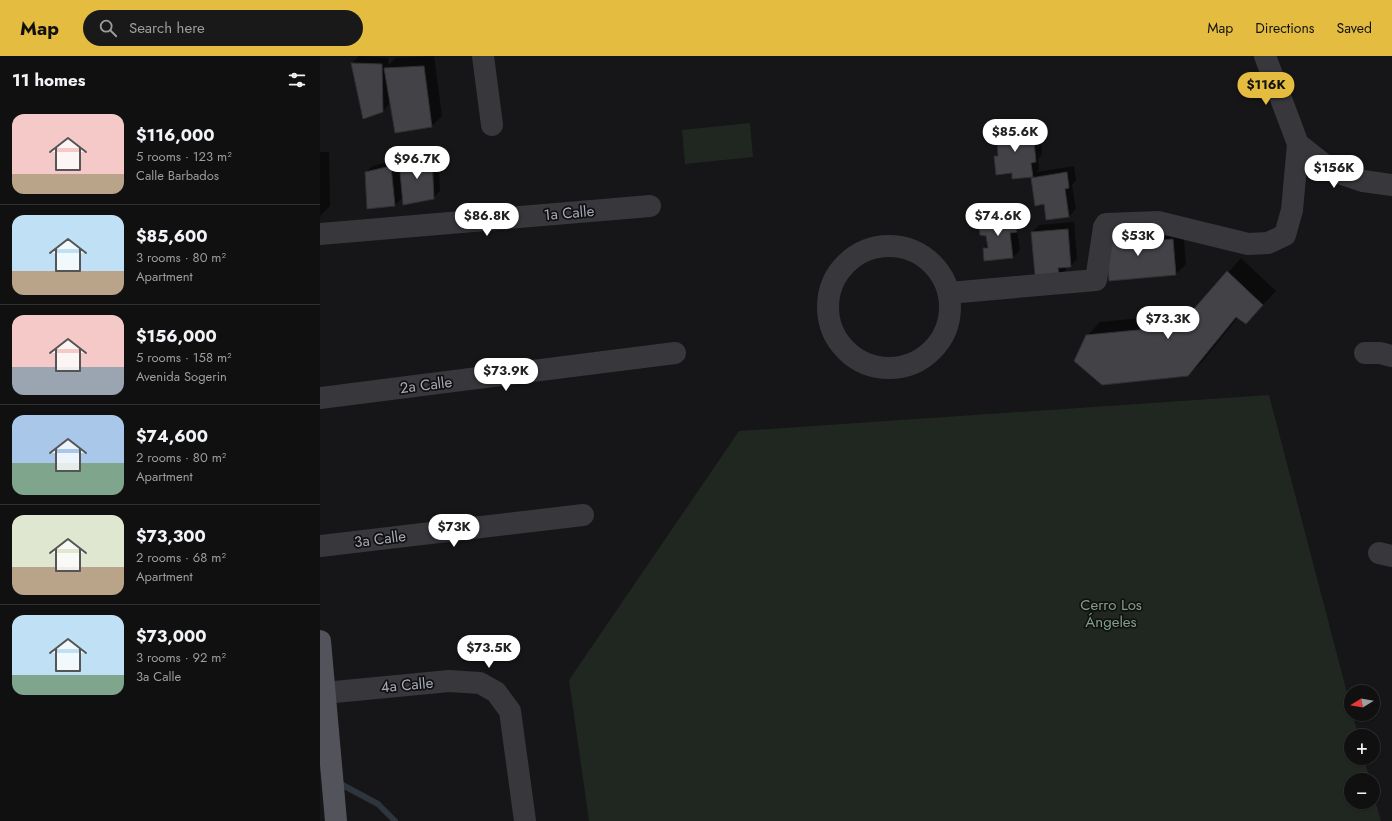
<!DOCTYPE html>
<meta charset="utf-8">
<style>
:root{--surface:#101011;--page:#19191a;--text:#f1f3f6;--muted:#9c9d9f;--line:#303031;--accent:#e4bd40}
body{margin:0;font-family:Jost,sans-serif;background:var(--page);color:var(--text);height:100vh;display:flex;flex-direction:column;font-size:15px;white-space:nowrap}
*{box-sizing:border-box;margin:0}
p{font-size:13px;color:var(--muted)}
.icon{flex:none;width:22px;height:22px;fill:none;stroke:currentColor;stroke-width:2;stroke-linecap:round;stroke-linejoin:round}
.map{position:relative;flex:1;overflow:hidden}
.drawer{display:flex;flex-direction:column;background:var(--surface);width:320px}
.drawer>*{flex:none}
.needle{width:26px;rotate:259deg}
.fabs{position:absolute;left:1024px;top:629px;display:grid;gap:8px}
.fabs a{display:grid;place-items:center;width:36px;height:36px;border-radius:50%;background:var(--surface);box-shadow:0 1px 3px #0004,0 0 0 1px var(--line);font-size:20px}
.price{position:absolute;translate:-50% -34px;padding:0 9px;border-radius:14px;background:#fff;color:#222;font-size:13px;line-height:26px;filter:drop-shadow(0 1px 2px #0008)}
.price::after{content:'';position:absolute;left:50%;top:24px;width:12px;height:9px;margin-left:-6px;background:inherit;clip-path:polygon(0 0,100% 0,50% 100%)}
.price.active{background:var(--accent);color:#111}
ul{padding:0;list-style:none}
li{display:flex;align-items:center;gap:12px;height:100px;padding:0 12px}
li+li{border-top:1px solid var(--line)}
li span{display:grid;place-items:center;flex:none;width:112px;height:80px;border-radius:12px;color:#555}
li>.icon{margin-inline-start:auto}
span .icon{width:48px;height:48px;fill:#fffc;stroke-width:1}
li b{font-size:17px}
h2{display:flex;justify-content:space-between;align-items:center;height:48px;padding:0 12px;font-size:17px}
header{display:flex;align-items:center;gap:24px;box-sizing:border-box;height:56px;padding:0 20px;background:var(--accent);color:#111}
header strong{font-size:19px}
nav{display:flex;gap:22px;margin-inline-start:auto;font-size:14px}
.search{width:280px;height:36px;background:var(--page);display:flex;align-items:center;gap:10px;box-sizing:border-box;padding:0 14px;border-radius:22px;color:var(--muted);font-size:15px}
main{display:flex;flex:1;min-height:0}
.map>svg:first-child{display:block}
.green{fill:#202721}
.shadow{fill:#0007}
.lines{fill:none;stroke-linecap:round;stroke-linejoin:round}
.stream{stroke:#2e353c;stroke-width:6}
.building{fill:#424247;stroke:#303033}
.minor{stroke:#37373c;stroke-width:22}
.major{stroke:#53545b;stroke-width:22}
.labels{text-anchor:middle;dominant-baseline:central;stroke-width:3.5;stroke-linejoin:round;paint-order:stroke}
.street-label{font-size:15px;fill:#a8abb6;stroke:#111012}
.park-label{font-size:15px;fill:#81a085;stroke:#111012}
</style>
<header>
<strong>Map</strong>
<div class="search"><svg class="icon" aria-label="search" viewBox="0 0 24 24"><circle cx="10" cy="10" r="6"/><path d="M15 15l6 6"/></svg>Search here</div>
<nav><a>Map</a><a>Directions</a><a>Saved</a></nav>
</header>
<main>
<section class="drawer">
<h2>11 homes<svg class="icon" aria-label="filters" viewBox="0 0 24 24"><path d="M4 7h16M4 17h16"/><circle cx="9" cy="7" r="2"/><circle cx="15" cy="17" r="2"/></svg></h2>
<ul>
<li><span style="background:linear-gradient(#f6c9c9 75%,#b9a48a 0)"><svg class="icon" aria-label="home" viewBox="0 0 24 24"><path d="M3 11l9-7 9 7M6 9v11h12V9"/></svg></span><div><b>$116,000</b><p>5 rooms · 123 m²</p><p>Calle Barbados</p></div></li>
<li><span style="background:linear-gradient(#bfe0f5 70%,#b9a48a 0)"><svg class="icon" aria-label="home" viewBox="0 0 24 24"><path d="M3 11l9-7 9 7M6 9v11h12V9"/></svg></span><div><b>$85,600</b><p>3 rooms · 80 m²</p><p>Apartment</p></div></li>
<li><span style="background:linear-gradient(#f6c9c9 65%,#9aa5b1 0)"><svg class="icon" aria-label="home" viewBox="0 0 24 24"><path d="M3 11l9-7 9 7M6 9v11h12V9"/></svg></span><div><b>$156,000</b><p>5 rooms · 158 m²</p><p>Avenida Sogerin</p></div></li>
<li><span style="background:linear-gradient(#a9c7e8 60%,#7fa58c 0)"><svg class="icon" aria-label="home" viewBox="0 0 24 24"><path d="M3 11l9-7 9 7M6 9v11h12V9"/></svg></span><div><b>$74,600</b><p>2 rooms · 80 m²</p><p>Apartment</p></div></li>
<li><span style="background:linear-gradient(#dfe7d0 65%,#b9a48a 0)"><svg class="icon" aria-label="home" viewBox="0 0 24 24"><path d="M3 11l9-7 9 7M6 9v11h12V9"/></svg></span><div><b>$73,300</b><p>2 rooms · 68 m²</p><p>Apartment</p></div></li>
<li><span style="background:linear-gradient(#bfe0f5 75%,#7fa58c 0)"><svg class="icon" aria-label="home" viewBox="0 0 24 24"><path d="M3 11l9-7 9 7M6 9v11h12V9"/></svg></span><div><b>$73,000</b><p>3 rooms · 92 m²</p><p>3a Calle</p></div></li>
</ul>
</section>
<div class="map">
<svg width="1072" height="765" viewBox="0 0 1072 765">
<rect width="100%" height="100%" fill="#161517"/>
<!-- green -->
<g class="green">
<path d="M430,67L433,101L365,108L362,74Z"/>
<path d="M949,339L1031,652V658H1033L1038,680H1031V702H1044L1050,724H1031V746H1053V736L1061,765H269L249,624L419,375Z"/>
</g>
<!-- shadow -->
<g class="shadow">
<path d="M39,0L68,2L69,9L76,2L114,0L122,60L112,70L71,46L63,55L32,7Z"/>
<path d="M717,65L718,78H721L722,98L718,103L719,113L716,116L754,110L756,124L752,129L756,153L749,160L724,147L712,123L715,120L693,122V116L675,100L679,97L677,75L684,68Z"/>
<path d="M118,95L120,135L113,142L83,141L75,149L46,116L53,110L78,103L80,121H82L80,105L87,98Z"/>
<path d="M0,96H9L10,150L0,160Z"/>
<path d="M701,154L703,169L697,174L700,194L693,201L665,204L664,193L668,188L667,179L659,165L666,158Z"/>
<path d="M754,166L757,203L751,210L745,211L746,214L739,221L712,176L719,169Z"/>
<path d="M863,173L866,208L856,218L786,178Z"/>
<path d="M921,202L956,235L939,253L918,261L882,306L868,320L767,280L780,266L872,257Z"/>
</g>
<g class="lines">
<!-- stream -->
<path class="stream" d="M17,726L58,748L75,765"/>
</g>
<!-- building -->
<g class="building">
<path d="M31,7L62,8L63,56L43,63Z"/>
<path d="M104,10L112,71L75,77L64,12Z"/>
<path d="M710,71L711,84L714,85L716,106L711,107L713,121L692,123V117L676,119L674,100H678L676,74Z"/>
<path d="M112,101L114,143L83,149L79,105Z"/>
<path d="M71,110L75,150L47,153L45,116Z"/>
<path d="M747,116L749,132L745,133L749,161L726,164L724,148L715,150L711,122Z"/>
<path d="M694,160L697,176L690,177L693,202L664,205L663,192H668L666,180L660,179L658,164Z"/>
<path d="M748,173L751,211L738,212L739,221L715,219L711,176Z"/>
<path d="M822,174L824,186L853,183L856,219L789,225L785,177Z"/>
<path d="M907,215L943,249L926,268L916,261L868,320L782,329L754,305L766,279L859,270Z"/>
</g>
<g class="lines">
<!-- minor -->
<g class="minor">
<path d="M163,0L172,69"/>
<path d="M978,88L1011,114L1043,125L1072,129"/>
<path d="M0,178L330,150"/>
<circle cx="569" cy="251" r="61"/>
<path d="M629,237L776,224L784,171L786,168L838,166L928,188L948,187L965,179L972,154L978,88L945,0"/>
<path d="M1045,297H1060L1072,300"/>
<path d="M0,342L355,297"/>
<path d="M0,490L263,459"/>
<path d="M1059,497L1072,500"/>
<path d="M4,637L129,625L160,627L176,636L190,655L205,765"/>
</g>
<!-- major -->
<path class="major" d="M0,585L16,765"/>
</g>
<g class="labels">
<!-- street labels -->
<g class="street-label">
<text transform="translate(249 157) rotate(-5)">1a Calle</text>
<text transform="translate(106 329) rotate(-7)">2a Calle</text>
<text transform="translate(60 483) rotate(-7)">3a Calle</text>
<text transform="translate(87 629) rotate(-5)">4a Calle</text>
</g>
<!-- park labels -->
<g class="park-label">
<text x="791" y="549">Cerro Los<tspan x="791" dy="17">Ángeles</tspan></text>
</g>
</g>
</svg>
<div class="fabs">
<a><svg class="needle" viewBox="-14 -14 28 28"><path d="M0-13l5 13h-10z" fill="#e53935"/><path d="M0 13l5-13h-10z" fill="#9c9d9f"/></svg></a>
<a>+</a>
<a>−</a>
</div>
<b class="price active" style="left:946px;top:50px">$116K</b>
<b class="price" style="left:695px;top:97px">$85.6K</b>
<b class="price" style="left:97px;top:124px">$96.7K</b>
<b class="price" style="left:1014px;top:133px">$156K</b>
<b class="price" style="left:167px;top:181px">$86.8K</b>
<b class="price" style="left:678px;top:181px">$74.6K</b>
<b class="price" style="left:818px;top:201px">$53K</b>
<b class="price" style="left:848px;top:284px">$73.3K</b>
<b class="price" style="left:186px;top:336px">$73.9K</b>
<b class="price" style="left:134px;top:492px">$73K</b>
<b class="price" style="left:169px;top:613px">$73.5K</b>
</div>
</main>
